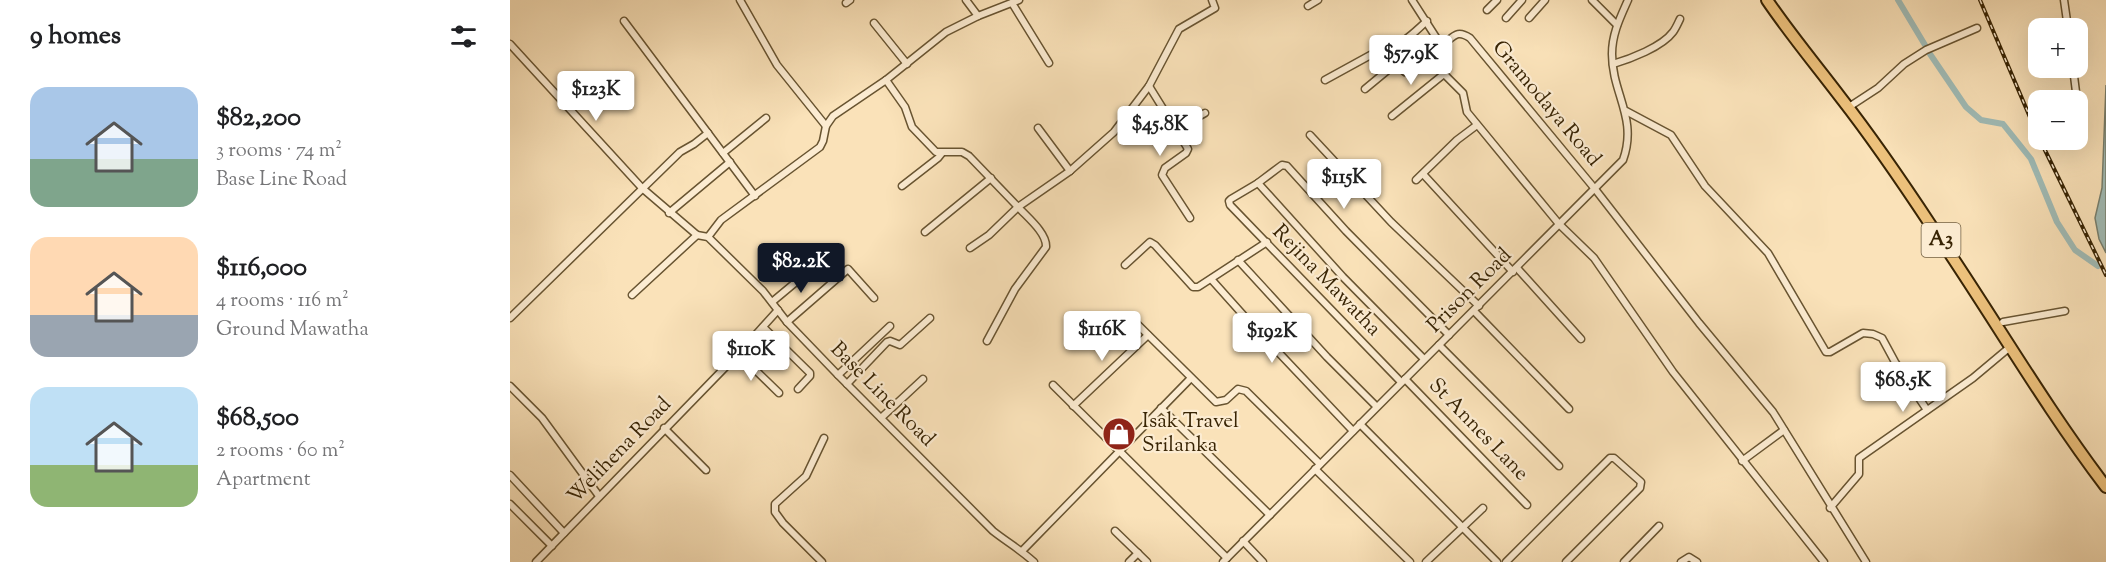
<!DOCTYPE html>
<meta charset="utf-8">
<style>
:root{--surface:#fff;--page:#f6f6f6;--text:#202124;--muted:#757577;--accent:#111827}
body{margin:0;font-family:"Sorts Mill Goudy",serif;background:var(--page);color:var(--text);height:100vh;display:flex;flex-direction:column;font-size:22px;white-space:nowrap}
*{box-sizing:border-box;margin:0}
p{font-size:20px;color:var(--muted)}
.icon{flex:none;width:33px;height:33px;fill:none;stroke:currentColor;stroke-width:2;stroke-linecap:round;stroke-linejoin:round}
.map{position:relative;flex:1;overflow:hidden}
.side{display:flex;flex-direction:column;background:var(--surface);width:510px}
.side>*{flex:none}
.tools{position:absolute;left:1518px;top:18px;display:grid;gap:12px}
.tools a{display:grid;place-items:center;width:60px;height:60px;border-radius:12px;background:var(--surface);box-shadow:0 6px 24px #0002;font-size:30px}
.price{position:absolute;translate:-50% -51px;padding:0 14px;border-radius:6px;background:#fff;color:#222;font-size:20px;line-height:39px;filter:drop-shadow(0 2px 3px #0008)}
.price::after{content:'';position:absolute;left:50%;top:36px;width:18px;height:14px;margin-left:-9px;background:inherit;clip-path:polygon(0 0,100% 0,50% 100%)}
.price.selected{background:var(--accent);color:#fff}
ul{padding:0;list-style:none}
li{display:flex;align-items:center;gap:18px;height:150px;padding:0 30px}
li span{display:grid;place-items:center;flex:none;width:168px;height:120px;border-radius:18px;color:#555}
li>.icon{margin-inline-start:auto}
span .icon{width:72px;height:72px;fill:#fffc;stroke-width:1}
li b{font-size:26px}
h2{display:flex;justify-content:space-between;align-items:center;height:72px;padding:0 30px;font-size:26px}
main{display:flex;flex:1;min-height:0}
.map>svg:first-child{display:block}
.water{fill:#a0bcb7;stroke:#767f6f;stroke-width:1.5}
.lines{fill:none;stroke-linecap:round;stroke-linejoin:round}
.canal{stroke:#a0bcb7;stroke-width:6}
.minor-casing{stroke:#685431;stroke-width:9}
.trunk-casing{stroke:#382404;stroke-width:14}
.minor{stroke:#fcecd2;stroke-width:6}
.trunk{stroke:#edc17c;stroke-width:10}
.rail-casing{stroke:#382404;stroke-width:4}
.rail{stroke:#fcecd2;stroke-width:1.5;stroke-dasharray:4.5;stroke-linecap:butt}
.labels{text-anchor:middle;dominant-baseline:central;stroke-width:4.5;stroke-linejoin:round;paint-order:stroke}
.shield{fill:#fcecd2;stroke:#736042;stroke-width:1.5}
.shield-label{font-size:20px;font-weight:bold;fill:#382404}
.street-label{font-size:21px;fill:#382404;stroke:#fcecd2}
.poi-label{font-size:21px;fill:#382404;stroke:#fcecd2;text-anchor:start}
</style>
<main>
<section class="side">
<h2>9 homes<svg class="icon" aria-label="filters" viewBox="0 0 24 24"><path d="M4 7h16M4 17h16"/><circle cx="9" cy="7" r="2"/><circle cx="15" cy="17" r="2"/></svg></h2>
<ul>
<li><span style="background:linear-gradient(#a9c7e8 60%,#7fa58c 0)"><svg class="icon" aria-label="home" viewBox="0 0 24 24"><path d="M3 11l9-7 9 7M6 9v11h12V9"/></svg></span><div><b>$82,200</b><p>3 rooms · 74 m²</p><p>Base Line Road</p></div></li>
<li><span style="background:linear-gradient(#ffd9b3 65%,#9aa5b1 0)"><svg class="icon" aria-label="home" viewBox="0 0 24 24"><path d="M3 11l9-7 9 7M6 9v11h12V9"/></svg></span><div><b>$116,000</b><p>4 rooms · 116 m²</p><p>Ground Mawatha</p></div></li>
<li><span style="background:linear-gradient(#bfe0f5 65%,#8fb573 0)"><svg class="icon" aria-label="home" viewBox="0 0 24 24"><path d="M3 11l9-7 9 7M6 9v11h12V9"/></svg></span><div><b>$68,500</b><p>2 rooms · 60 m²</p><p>Apartment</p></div></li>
</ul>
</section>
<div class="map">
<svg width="1596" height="562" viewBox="0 0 1596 562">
<rect width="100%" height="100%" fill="#fae2b9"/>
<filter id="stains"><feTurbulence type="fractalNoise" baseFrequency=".00333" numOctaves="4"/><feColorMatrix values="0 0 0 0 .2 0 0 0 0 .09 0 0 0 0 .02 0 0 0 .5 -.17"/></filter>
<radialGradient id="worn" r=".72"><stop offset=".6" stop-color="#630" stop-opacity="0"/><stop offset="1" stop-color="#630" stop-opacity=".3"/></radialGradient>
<!-- water -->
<path class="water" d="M1596,85V253L1589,239L1585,218L1592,188Z"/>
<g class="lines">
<!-- canal -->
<g class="canal">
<path d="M1388,0L1415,45"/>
<path d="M1420,54L1456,107L1471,120L1493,124L1521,159L1547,222L1565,250L1588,266"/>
</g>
<defs>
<g id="minor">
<path d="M230,0L267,65L316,126"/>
<path d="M456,0L468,16"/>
<path d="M902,0L929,42L935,43C945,35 948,30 960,38L1085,189L1189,323L1263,412L1356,562"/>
<path d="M1082,0L1107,25"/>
<path d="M1554,0L1558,28"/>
<path d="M336,3L340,0"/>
<path d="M502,3L539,63"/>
<path d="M798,6L808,0"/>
<path d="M977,10L987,0"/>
<path d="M996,18L1012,0"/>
<path d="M1019,18L1035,0"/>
<path d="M114,21L245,196"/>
<path d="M364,23L397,64"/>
<path d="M935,43L930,62L934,74L953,93L957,112L1049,224L1084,258L1163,372L1314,562"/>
<path d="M0,44L132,188L187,235L198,237L253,291L277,322L328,375L483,531C497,542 511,550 524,562"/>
<path d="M1103,64C1120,59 1152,47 1163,32C1166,28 1168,23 1170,19"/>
<path d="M1563,68L1566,92"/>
<path d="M376,80L395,107L402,127L426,152H452L459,156L508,207L560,171L604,132L639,86L669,29L705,8L702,0"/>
<path d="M815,80L877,46C894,45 905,31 917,21"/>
<path d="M639,86L678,149L676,153L655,168L652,175L680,218"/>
<path d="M855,89L884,65L888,66L895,72L932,44"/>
<path d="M1342,105L1368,88L1394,64L1416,50L1467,28"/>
<path d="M1116,111L1161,135L1195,186L1258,253L1316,352H1320L1353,333L1363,334L1372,338L1385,362L1417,410"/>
<path d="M882,116L934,74"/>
<path d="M528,128L560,171"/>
<path d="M665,130L695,113"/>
<path d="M800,135L881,222L969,306"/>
<path d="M213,153L256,118"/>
<path d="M913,174L1003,272"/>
<path d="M906,180L947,140L967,125"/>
<path d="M748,183L833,277L914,359"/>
<path d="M392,186L428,158L432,153"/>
<path d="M159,213L220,162"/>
<path d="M415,232L481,178"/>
<path d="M198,237L211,220L310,147L313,141L316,126L323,116L376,80L436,32L468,16L509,0"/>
<path d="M460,248L479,235L508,207C517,217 537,233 536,247L505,289L477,341"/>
<path d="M728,260L817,357L866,406"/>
<path d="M615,265L640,242L645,245L683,287H688L757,242"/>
<path d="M1007,268L1071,339"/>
<path d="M701,279L735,317L843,431"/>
<path d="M122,295L187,235"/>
<path d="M262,302L304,267"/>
<path d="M964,311L1059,409"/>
<path d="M619,316L706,402L716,400L728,389L736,391L810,464"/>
<path d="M0,318L170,152L184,144L198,133"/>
<path d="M277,322L338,269L364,298"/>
<path d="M1493,322L1555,311"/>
<path d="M253,327L300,373V376L288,389"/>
<path d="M929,345L1049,466"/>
<path d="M229,354L269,393"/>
<path d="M328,375L380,326"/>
<path d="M895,379L1017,505"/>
<path d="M891,382L720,205L719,201L721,199L748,183L772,165L777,166L836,231L939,335"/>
<path d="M337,384L377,342L380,341L390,345L420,318"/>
<path d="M543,385L717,558"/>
<path d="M0,386L32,418L89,496"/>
<path d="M563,406L638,335"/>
<path d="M651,408L760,515"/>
<path d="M371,418L413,379"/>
<path d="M850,424L987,562"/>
<path d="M154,428L196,470"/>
<path d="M1232,461L1274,430"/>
<path d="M805,469L900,562"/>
<path d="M0,475L54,533"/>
<path d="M0,504L42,546"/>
<path d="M1320,508L1349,474V458L1463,378L1500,347"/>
<path d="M605,531L637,562"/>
<path d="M733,541L753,562"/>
<path d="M512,551L681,378"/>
<path d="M26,562L231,351L268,310"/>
<path d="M312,562L273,523L265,512V504L296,476L314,438"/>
<path d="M619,562L628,553"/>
<path d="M713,562L1113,160C1128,118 1102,94 1102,54C1102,34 1110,18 1118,0"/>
<path d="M916,562L973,508"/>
<path d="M996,562L1100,458H1104L1131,482L1130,488L1056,562"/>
<path d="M1114,562L1149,526"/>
<path d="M1171,562L1179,557L1187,562"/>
</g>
<path id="trunk" d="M1257,0C1280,34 1306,65 1331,98C1363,139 1393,183 1422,227C1481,313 1533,404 1596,487"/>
</defs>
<!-- minor casing -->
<use href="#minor" class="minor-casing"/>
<!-- trunk casing -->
<use href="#trunk" class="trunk-casing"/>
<!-- minor -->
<use href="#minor" class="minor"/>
<!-- trunk -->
<use href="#trunk" class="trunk"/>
<defs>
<g id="rail">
<path d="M1470,0L1528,136"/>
<path d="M1530,140L1596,275"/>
</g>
</defs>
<!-- rail casing -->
<use href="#rail" class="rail-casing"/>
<!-- rail -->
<use href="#rail" class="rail"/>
</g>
<!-- icons -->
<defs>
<symbol id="shop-disc" viewBox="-11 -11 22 22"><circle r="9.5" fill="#8f2418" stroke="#fcecd2"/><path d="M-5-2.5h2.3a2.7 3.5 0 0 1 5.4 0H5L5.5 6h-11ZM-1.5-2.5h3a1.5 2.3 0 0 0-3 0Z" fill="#fff"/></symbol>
</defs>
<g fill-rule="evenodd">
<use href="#shop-disc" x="590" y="415" width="38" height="38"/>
</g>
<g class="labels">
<!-- shield labels -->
<rect class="shield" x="1411.5" y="223" width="39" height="34" rx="4.5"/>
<g class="shield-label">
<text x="1431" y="240">A3</text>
</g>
<!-- street labels -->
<g class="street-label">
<text transform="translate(1036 104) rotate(50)">Gramodaya Road</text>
<text transform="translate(816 281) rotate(46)">Rejina Mawatha</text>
<text transform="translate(960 291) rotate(-45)">Prison Road</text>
<text transform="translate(372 395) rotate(45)">Base Line Road</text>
<text transform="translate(968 430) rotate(46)">St Annes Lane</text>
<text transform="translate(110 451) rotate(-46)">Welihena Road</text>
</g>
<!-- poi labels -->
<g class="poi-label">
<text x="632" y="422">Isak Travel<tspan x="632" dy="24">Srilanka</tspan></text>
</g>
</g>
<rect width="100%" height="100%" filter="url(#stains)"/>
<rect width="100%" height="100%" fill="url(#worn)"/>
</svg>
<div class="tools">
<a>+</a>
<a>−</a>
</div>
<b class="price" style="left:901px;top:86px">$57.9K</b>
<b class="price" style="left:86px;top:122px">$123K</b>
<b class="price" style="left:650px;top:157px">$45.8K</b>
<b class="price" style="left:834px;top:210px">$115K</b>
<b class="price selected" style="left:291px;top:294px">$82.2K</b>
<b class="price" style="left:592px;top:362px">$116K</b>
<b class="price" style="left:762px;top:364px">$192K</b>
<b class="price" style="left:241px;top:382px">$110K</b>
<b class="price" style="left:1393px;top:413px">$68.5K</b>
</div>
</main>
